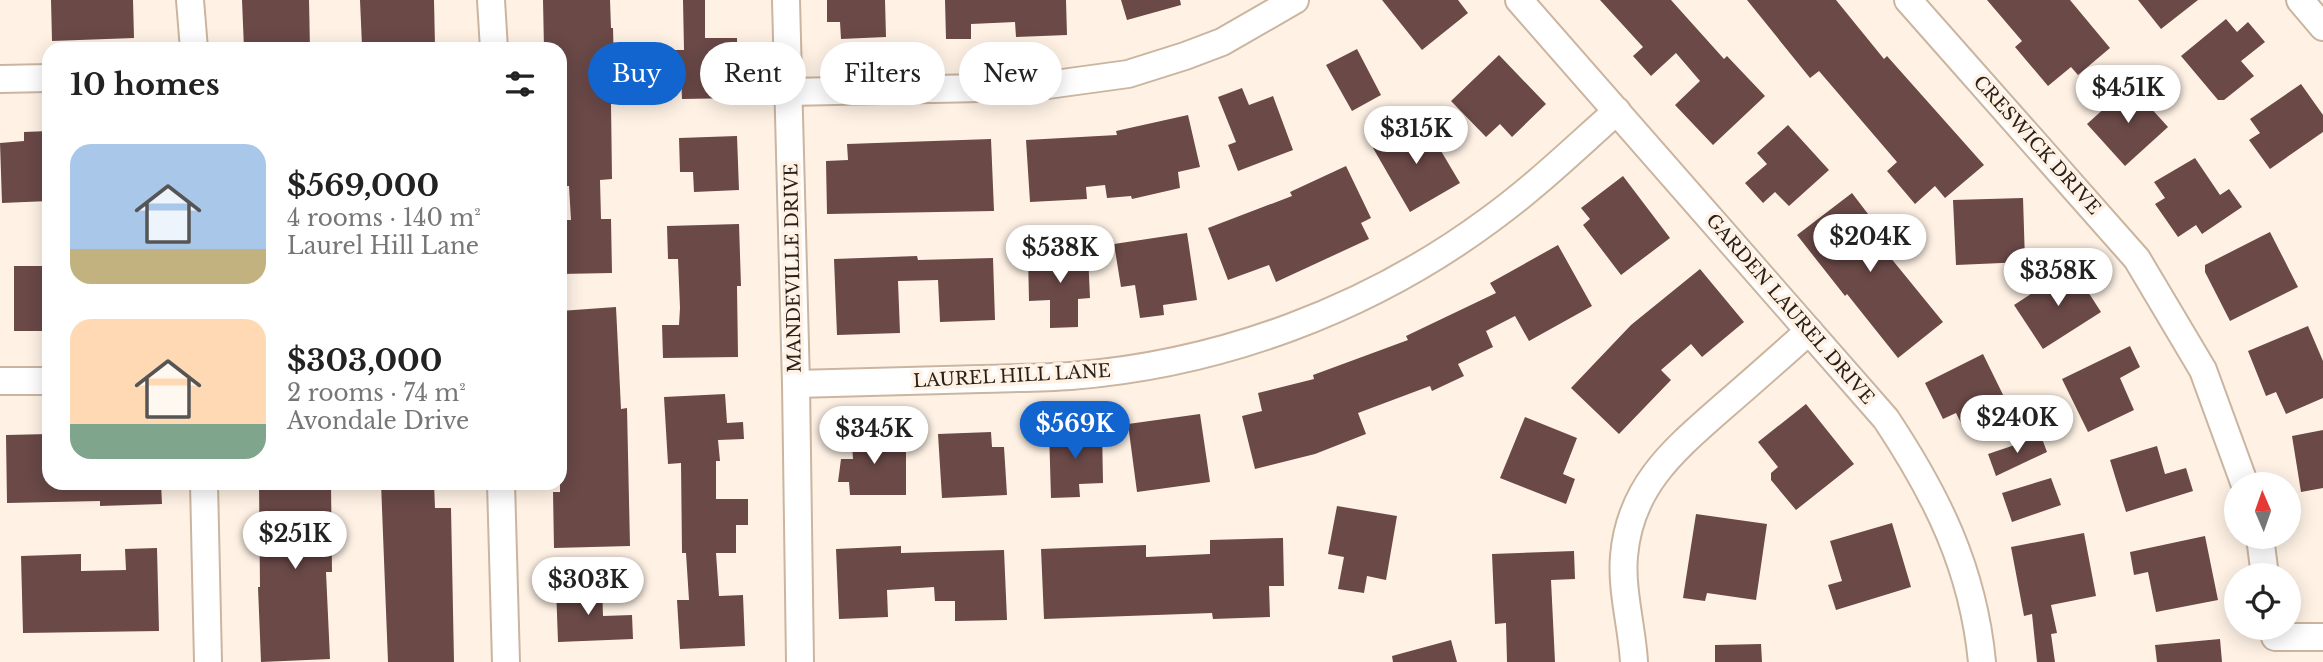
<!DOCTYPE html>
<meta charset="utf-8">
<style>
:root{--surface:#fff;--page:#f6f6f6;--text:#222;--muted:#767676;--accent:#1265cf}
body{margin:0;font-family:"Libre Baskerville",serif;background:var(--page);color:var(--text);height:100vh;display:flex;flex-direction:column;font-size:26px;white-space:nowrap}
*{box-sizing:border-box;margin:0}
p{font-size:23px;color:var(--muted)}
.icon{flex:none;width:38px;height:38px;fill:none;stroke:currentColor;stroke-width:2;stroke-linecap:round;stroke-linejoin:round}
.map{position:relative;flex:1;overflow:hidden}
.sheet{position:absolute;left:42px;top:42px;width:525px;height:448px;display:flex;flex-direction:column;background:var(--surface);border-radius:21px;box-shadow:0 4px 18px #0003}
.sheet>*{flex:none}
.banner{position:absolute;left:588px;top:42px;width:665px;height:63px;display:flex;gap:14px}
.needle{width:46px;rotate:358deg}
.fabs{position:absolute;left:2224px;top:472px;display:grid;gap:14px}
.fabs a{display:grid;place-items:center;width:77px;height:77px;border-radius:50%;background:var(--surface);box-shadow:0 4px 18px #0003;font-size:35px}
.price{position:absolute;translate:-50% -60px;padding:0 16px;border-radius:24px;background:#fff;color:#222;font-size:23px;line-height:46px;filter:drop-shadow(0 2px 4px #0008)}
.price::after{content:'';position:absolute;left:50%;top:42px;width:21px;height:16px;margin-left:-10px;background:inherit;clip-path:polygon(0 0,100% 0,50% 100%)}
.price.active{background:var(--accent);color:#fff}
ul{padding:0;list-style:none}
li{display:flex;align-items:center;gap:21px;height:175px;padding:0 28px}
li span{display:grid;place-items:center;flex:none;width:196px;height:140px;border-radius:21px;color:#555}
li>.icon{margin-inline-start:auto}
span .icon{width:84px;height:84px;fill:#fffc;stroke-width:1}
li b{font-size:30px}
h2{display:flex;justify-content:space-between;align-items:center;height:84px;padding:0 28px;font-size:30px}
.pill{padding:0 24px;border-radius:32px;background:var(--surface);box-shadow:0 4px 18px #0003;font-size:24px;line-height:63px}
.pill.active{background:var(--accent);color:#fff}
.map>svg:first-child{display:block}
.building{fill:#6a4947}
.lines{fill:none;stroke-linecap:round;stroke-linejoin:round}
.street-casing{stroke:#cab5a0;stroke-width:30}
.street{stroke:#fff;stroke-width:26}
.labels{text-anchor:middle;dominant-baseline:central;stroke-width:7;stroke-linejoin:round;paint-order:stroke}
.street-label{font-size:18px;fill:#292119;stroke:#fff2e5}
</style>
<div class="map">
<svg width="2323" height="662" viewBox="0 0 2323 662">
<rect width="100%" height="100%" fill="#fff2e5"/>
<!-- building -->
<g class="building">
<path d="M51,0H133L134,38L52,41Z"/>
<path d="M242,0H309L310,49H244Z"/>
<path d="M360,0H434L435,46H362Z"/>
<path d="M543,0H610L611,28H613L615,104H611L612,179L600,180L601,219H611L612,273L560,274V220H571L569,186H560V49H544Z"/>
<path d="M683,0H705V38H737L738,98L682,99L681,76H661V50H684Z"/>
<path d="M827,0H885L886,37L841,39L840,22H827Z"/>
<path d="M945,0H1066L1067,35L1016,37L1015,22L971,24V39H946Z"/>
<path d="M1121,0H1180L1181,5L1127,20Z"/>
<path d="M1382,0H1458L1468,13L1422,50Z"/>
<path d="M1600,0H1671L1724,59L1727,56L1765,96L1713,145L1675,105L1700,81L1676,53L1651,76L1633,56L1643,47Z"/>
<path d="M1747,0H1836L1884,59L1887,56L1984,165L1945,198L1935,186L1915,204L1887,171L1897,162L1819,71L1810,78Z"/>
<path d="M1987,0H2070L2110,48L2078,75L2071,67L2048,86L2015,47L2022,41Z"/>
<path d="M2138,0H2198L2161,29Z"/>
<path d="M2226,19L2237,32L2248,22L2265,42L2241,61L2254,76L2224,100H2218L2181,56Z"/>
<path d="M1357,49L1381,95L1352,111L1326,65Z"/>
<path d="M1499,55L1546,104L1512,137L1500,124L1486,137L1451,101Z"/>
<path d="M2301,84L2323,115V132L2270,169L2249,140L2260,133L2250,119Z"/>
<path d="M2130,85L2168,127L2125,166L2087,124Z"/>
<path d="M1242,88L1249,105L1273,96L1293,150L1238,171L1228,145L1236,142L1218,97Z"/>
<path d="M1188,115L1200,167L1178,172L1180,188L1132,199L1131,196L1107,198L1105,185L1086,187L1087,199L1030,202L1026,140L1117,135L1116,131Z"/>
<path d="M1422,119L1460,183L1410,212L1373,148Z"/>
<path d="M1788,125L1829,170L1789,206L1775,192L1763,203L1745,183L1767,164L1757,153Z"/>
<path d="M49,131V201L2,203L0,143L24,141V132Z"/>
<path d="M737,136L739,190L694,192L693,172H680L679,138Z"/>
<path d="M991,139L994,211L827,214L826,161L848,160L847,144Z"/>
<path d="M2195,158L2220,195L2229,189L2242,207L2202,234L2196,225L2178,237L2155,204L2165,198L2154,182Z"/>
<path d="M1346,166L1371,218L1361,223L1369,239L1276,282L1269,265L1228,280L1208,228L1292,196L1290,192Z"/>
<path d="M1623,176L1670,238L1621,275L1583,225L1590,219L1581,208Z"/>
<path d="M1852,193L1897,252L1890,257L1943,322L1898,358L1847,294L1845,296L1797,235Z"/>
<path d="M2023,198L2025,262L1956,265L1953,200Z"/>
<path d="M739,224L741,286H737L738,357L663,358L662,325H679L680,308L678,259H668L667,226Z"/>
<path d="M2270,232L2298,287L2230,321L2205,272V265Z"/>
<path d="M1187,233L1197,300L1163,305L1164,315L1140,318L1135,285L1121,287L1114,244Z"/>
<path d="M1558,245L1592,306L1529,341L1515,316L1486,331L1493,347L1458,364L1464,376L1432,391L1430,386L1358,413L1366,434L1315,454L1255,469L1242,416L1262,411L1258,393L1314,379L1313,375L1408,340L1406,336L1496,293L1490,283Z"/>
<path d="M1088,253L1090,298L1078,299V327L1050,328V300L1029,301L1028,255Z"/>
<path d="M917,256L918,260L993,258L995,320L940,322L938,280L898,281L900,333L837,335L834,259Z"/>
<rect x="14" y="266" width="35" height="65"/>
<path d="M2072,267L2101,312L2043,349L2014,305Z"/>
<path d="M1700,269L1744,322L1702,357L1691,344L1661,370L1671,380L1619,434L1571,388L1631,325Z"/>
<path d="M616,307L621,409L627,408L630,546L554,548L553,492H560V410H565L563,366H560V311Z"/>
<path d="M2308,326L2323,361V398L2286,414L2276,392L2266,396L2248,351Z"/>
<path d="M2130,346L2140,367L2120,378L2134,410L2088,432L2062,379Z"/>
<path d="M1983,354L2008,405L1969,425H1962L1956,413L1943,419L1925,383Z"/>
<path d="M725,394L727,423L743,422L744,439L718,440L720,461H716V499H748V525H736V553H716L719,596L743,595L745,646L680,649L677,600H689L686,553H682L681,463L668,464L664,397Z"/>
<path d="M1806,404L1854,464L1796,510L1771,480V473L1778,467L1758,442Z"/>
<path d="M1200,414L1210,482L1137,492L1128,424Z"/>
<path d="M1525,417L1577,438L1563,474L1575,479L1566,504L1500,478Z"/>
<path d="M878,428L879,444H906V495H850L849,482H838L841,459H853L851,429Z"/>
<path d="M1102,429L1103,483L1079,484L1080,497L1051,498L1049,430Z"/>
<path d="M2323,430V488L2301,492L2292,436Z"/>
<path d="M991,432L992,447H1004L1007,495L942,498L938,434Z"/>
<path d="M49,434V483H161L162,504L100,506V501L7,503L6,435Z"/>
<path d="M2041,436L2047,452L1996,476L1988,454Z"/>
<path d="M2157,446L2165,474L2186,468L2193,491L2126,512L2110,460Z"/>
<path d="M2051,478L2061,505L2012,522L2002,493Z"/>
<path d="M259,483H331L332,572H326L330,659L261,662L258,587H260Z"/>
<path d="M381,483H434L435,508H451L454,662H388Z"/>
<path d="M1337,506L1397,516L1386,580L1367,576L1364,593L1338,589L1344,557L1328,554Z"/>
<path d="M1696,514L1767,524L1756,600L1707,593L1705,601L1683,598Z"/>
<path d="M1892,523L1911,587L1836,610L1828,585L1842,581L1830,541Z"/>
<path d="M2084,533L2096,596L2051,605L2057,633L2051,634L2055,662H2037L2032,614L2024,616L2011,547Z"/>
<path d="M2205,536L2218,600L2156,612L2148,572L2134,575L2130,552Z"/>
<path d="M1283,538L1284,586H1269L1270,617L1213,619L1212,613L1044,619L1041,549L1146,545V557L1210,554V540Z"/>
<path d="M901,546V553L1004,550L1007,620L955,621V601H935L934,587L887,590L888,617L839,619L836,549Z"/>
<path d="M157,548L159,631L23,633L21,556L81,554V571L126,570L125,549Z"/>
<path d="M1574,551L1575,579L1551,580L1555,662H1507L1506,623L1495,624L1492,554Z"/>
<path d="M602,585L603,616L632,615L633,639L558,642L556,587Z"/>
<path d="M2220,639L2222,662H2157L2155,645Z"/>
<path d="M1451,640L1457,662H1393L1392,656Z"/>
<path d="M1761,644L1762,662H1715V645Z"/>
</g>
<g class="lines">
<defs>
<g id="street">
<path d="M190,0L194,49"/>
<path d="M491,0L494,49"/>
<path d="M786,0L796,384L800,662"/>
<path d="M1519,0L1886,419C1937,496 1973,568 1982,662"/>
<path d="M1908,0L2137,259L2203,370L2245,485"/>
<path d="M2300,0L2323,27"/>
<path d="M0,79L49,78"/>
<path d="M788,92L1033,87L1128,74L1185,56L1222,42L1295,0"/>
<path d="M0,381H49"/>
<path d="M796,384C857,382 919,381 981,379C1011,378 1041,378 1071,376C1221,364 1367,310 1488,221C1534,188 1575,148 1617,111"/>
<path d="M204,483L208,662"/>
<path d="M501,483L506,662"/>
<path d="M2260,537L2265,576"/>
<path d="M2275,637H2323"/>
<path d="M1634,662C1632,627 1621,590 1624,556C1630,485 1675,449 1725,405C1753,381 1781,356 1809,331"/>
</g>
</defs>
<!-- street casing -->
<use href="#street" class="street-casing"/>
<!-- street -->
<use href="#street" class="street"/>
</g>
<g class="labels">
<!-- street labels -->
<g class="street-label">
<text transform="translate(2037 145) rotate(48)">CRESWICK DRIVE</text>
<text transform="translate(793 268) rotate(-91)">MANDEVILLE DRIVE</text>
<text transform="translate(1790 309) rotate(49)">GARDEN LAUREL DRIVE</text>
<text transform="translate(1012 376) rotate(-3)">LAUREL HILL LANE</text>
</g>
</g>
</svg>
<div class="fabs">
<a><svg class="needle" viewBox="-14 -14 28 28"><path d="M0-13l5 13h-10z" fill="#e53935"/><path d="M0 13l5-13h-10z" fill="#767676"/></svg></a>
<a><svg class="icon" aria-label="locate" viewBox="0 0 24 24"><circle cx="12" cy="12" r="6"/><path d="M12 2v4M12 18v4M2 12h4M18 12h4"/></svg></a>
</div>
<b class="price" style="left:2128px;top:125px">$451K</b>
<b class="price" style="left:1416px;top:166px">$315K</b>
<b class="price" style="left:1870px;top:274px">$204K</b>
<b class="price" style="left:1060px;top:285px">$538K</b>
<b class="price" style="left:2058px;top:308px">$358K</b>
<b class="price" style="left:2017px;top:455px">$240K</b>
<b class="price active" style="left:1075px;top:461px">$569K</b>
<b class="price" style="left:874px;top:466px">$345K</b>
<b class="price" style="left:295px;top:571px">$251K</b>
<b class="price" style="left:588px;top:617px">$303K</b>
<div class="banner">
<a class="pill active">Buy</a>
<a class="pill">Rent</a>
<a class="pill">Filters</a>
<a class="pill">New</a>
</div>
<section class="sheet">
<h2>10 homes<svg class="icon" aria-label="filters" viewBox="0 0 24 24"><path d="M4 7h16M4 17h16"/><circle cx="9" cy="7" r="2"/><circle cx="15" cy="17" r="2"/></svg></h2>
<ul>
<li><span style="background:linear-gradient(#a9c7e8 75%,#c2b280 0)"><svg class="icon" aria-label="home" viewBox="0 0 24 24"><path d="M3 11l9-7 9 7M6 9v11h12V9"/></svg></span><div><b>$569,000</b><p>4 rooms · 140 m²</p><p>Laurel Hill Lane</p></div></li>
<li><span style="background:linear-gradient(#ffd9b3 75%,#7fa58c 0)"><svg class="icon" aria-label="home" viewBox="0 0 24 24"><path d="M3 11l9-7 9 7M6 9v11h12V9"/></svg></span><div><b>$303,000</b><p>2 rooms · 74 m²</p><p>Avondale Drive</p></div></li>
</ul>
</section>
</div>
